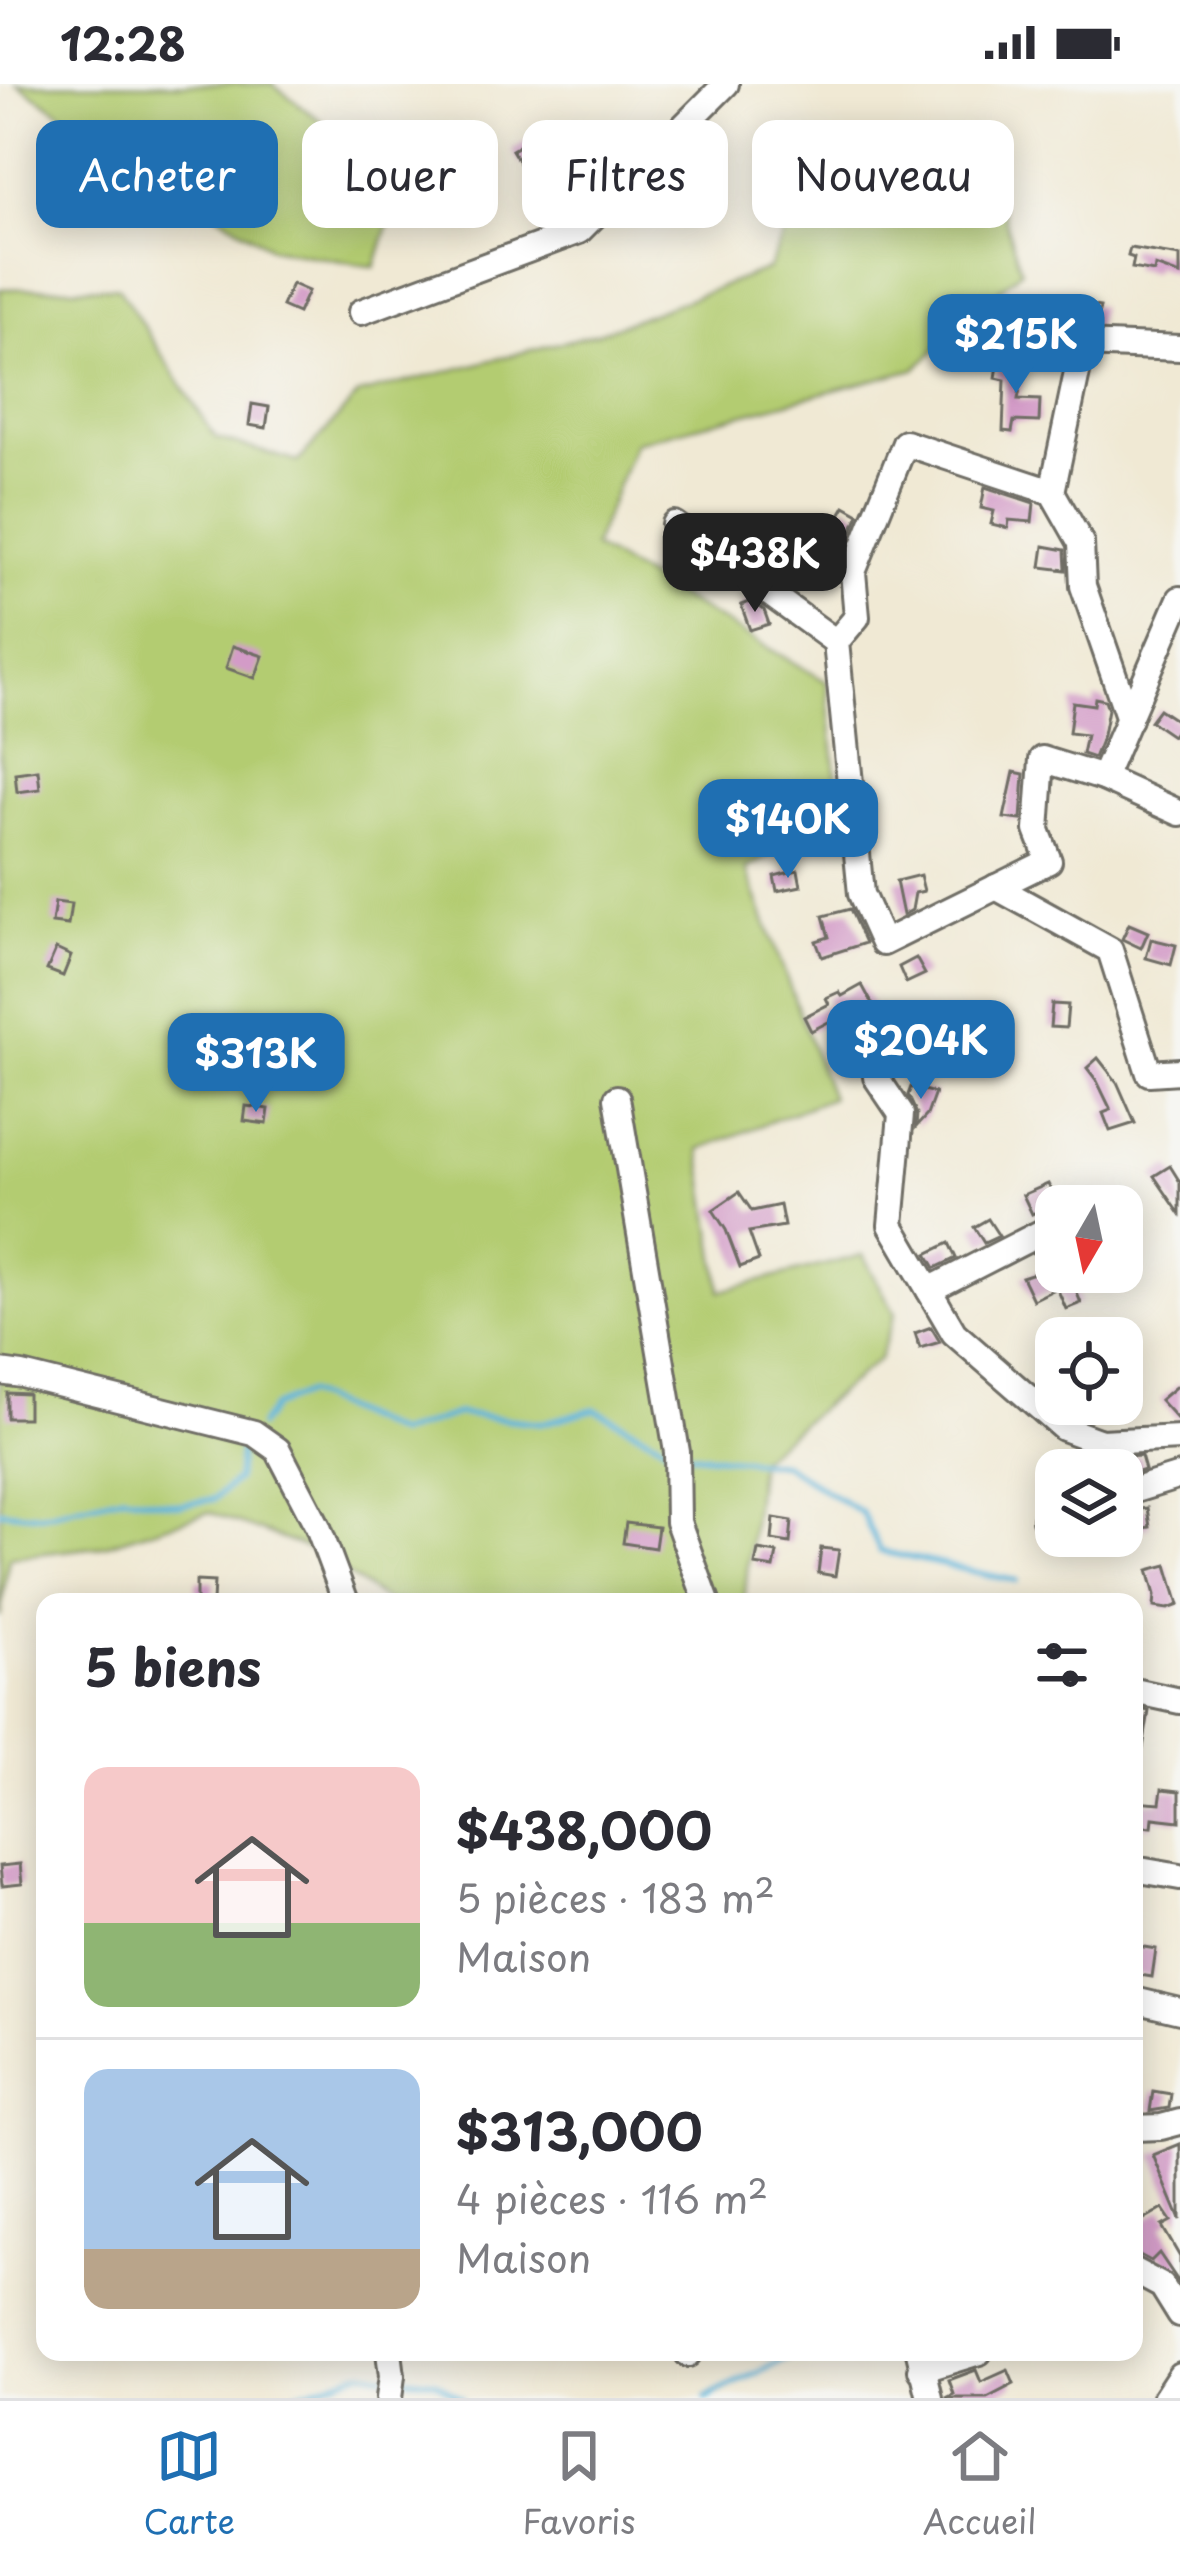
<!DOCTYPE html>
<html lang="fr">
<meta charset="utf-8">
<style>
:root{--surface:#fff;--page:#f2f2f3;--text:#2b2b33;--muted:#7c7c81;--line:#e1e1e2;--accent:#1f6fb2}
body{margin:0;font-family:"Playpen Sans",sans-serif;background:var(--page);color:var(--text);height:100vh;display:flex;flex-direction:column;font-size:45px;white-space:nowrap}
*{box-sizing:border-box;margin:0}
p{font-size:39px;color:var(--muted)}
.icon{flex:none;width:66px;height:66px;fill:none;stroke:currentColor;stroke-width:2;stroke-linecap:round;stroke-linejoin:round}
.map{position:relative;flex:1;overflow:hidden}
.details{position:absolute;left:36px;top:1509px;width:1107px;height:768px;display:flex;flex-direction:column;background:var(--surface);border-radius:24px;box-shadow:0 6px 30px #0003}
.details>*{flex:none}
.guide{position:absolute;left:36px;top:36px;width:1110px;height:108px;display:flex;gap:24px}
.needle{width:78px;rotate:189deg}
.buttons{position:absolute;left:1035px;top:1101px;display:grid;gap:24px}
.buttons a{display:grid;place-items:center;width:108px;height:108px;border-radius:24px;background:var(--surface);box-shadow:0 6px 30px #0003;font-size:60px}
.price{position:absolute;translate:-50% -102px;padding:0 27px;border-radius:24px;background:var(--accent);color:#fff;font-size:39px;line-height:78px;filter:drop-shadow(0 3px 6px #0008)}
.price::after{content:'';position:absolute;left:50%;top:72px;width:36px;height:27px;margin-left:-18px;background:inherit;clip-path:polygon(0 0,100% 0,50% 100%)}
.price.on{background:#222;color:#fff}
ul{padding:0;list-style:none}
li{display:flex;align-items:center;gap:36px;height:300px;padding:0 48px}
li+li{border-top:3px solid var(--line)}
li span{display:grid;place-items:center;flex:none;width:336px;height:240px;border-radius:24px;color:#555}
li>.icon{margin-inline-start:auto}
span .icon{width:144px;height:144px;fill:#fffc;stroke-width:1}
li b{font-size:51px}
h2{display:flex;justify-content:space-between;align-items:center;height:144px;padding:0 48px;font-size:51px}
.chip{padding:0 42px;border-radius:24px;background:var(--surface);box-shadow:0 6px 30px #0003;font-size:42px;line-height:108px}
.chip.on{background:var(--accent);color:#fff}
.status{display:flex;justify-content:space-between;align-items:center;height:84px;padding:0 60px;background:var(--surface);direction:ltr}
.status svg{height:33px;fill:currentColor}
.tab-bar{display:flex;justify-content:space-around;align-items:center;height:168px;border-top:3px solid var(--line);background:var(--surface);font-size:33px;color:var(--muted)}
.tab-bar a{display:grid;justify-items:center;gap:6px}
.tab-bar .on{color:var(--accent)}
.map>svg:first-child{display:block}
.green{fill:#b3cc71;stroke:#6f7c4e;stroke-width:3}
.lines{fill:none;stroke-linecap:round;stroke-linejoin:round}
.stream{stroke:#5ab2d7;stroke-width:6}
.building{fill:#d39bc7}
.minor-casing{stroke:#706e66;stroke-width:30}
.minor{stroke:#fff;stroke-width:24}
</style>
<div class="status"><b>12:28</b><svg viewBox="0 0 49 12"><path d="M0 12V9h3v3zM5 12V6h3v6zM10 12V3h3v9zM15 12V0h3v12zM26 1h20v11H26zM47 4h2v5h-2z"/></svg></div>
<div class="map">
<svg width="1180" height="2314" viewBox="0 0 1180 2314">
<rect width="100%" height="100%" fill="#f6f6f2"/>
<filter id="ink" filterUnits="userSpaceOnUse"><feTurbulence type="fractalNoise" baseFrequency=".00833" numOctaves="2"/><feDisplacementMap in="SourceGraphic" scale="24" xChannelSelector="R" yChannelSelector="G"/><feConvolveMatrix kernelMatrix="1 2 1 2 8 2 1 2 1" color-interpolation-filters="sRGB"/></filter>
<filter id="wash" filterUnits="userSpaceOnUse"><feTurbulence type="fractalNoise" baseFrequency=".004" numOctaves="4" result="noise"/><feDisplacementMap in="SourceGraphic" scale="48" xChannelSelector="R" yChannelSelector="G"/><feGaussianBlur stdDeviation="2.7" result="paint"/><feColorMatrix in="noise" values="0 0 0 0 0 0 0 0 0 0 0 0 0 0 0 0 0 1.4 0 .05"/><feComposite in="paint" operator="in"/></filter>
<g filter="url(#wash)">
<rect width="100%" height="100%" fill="#f0e9d4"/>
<!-- green -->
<g class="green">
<path d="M17,0H272L402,97L375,183L271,164Z"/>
<path d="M830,54L994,102L1021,186L915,285L635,358L593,463L827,598L840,732L746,785L831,1014L700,1065L721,1207L863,1171L895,1230L879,1275L759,1374L744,1518H387L312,1466L209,1428L98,1463L9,1473L0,1533V205L118,203L216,354L298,378L359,310L598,249L768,185Z"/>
</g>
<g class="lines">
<!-- stream -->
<g class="stream">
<path d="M259,1342L273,1323L306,1309L397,1350L457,1330L543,1339L595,1325L666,1362"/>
<path d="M684,1369L783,1380L862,1429L880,1467L1016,1497"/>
<path d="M0,1427L40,1431L124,1411L180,1421L214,1415L237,1395L240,1366L247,1357"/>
<path d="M398,2293L436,2297L461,2314"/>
<path d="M285,2314L362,2287L385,2291"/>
<path d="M706,2314L789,2274"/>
</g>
</g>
<g id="blocks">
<!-- building -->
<g class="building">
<path d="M532,54L541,70L521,81L512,66Z"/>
<path d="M480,107L483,125L463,129L459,111Z"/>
<path d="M557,121L563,135L539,144L533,130Z"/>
<path d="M1130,164L1180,172V191L1155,182L1154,188L1132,184L1134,174L1128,172Z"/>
<path d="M292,200L308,207L298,229L282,222Z"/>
<path d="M1081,220L1100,223L1096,244H1076Z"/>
<path d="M999,275L1025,280L1018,315L1040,316L1039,338L1014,337L1012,348L1003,347L1005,296L996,294Z"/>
<path d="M252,320L269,323L266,344L249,341Z"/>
<path d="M985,403L1034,419L1032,438L1009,436L1008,444L991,440L994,427L981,424Z"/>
<path d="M845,422L859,430L852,447L836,438Z"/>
<path d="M839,457L843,469L840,475L816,481L812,463Z"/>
<path d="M1044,462L1065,466L1066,486L1041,483Z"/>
<path d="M752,517L764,526L769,540L750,546L741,521Z"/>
<path d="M233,562L263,572L255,594L226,584Z"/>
<path d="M1095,614L1105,616L1108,625L1103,651L1094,674L1082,670L1086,651L1069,649L1073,618L1094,621Z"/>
<path d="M1159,625L1180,639L1172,652L1150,637Z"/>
<path d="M38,686L40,705L17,708L15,689Z"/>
<path d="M1014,688L1024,690L1021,736L1004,734Z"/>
<path d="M798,786L801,802L777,807L774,792Z"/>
<path d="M920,791L924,807L915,809L912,826L903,831L896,797Z"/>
<path d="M55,818L71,820L68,841L52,839Z"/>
<path d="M850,825L865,859L822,873L816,857L829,853L823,832Z"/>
<path d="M1129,840L1148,848L1141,864L1122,855Z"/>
<path d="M1151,855L1176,861L1171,881L1146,874Z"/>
<path d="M56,865L71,872L63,892L47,886Z"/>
<path d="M916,874L925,890L906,899L899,883Z"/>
<path d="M862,901L874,923L839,940L836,934L811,947L804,933L829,920L826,914L839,908L842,912Z"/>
<path d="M1052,920L1068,921L1066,944L1050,943Z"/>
<path d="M896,941L901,959L872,975L863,961Z"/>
<path d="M924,943L935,956L920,968L909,955Z"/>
<path d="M1002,943L1013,961L994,973L983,955Z"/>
<path d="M1098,974L1117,998L1135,1039L1110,1047L1103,1029L1111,1026L1097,997L1087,984Z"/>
<path d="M911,1003L935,1009L927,1031L916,1043L917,1030L908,1011Z"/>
<path d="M246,1022L269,1025L267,1040L244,1037Z"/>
<path d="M1170,1082L1180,1098V1130L1154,1092Z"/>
<path d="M1048,1100L1057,1118L1032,1130L1023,1111Z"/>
<path d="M739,1108L752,1127L780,1121L784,1142L749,1148L759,1176L740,1183L726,1146L713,1126Z"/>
<path d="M988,1135L999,1152L984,1159L974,1143Z"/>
<path d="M949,1159L956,1174L935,1184L927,1170Z"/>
<path d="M1056,1182V1188H1090L1072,1197L1081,1219L1066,1225L1057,1204L1033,1216L1022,1193Z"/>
<path d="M931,1243L940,1258L920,1264L915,1249Z"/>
<path d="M1180,1299V1338L1160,1316Z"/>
<path d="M7,1309L28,1310V1334H7Z"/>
<path d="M1141,1372L1145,1386L1122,1393V1386H1081L1080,1382L1106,1374Z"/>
<path d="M1147,1424L1150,1443L1126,1447L1122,1428Z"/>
<path d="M774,1434L792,1437L790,1459L772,1456Z"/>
<path d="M626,1439L658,1443L655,1464L623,1459Z"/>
<path d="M821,1464L839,1466L835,1492L818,1489Z"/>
<path d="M758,1466L777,1469L774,1484L755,1481Z"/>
<path d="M1167,1481L1179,1521L1168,1525L1154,1523L1155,1511L1148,1486Z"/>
<path d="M196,1497L214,1498L213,1518H196Z"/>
<path d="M1134,1624L1149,1627L1143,1664L1134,1663Z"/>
<path d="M1162,1705L1180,1707V1737L1153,1734L1152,1743L1134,1741V1717L1160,1719Z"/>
<path d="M20,1780L22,1800L2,1802L0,1782Z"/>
<path d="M1138,1862L1156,1865L1152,1893L1134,1890Z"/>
<path d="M1153,2007L1171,2010L1169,2024L1150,2027Z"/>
<path d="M1180,2060V2136L1153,2071Z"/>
<path d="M1163,2125L1171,2137L1162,2142L1180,2173V2200L1159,2169L1151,2177L1134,2168V2142Z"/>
<path d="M976,2286L981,2298L1008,2286L1014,2300L987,2314H946L954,2310L949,2296Z"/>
</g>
</g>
</g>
<g filter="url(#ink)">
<use href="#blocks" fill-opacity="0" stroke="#706e66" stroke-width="3"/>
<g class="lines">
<defs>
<g id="minor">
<path d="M361,228L579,147L726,0"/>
<path d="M1052,408L1083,260L1180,264"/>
<path d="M674,440L836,558L861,810L883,859L1049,777L1037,746L1042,675L1103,694L1180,729"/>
<path d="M836,558L857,533L853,488L905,359L1052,408L1081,459L1083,502L1129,635"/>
<path d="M1103,694L1180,515"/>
<path d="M996,803L1110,866L1149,989L1180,987"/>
<path d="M876,993L901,1030L891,1141L954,1249L1063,1344L1101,1358L1180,1354"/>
<path d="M617,1014L677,1368L678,1438L707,1518"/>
<path d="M929,1206L1056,1141"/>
<path d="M0,1288L22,1291L254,1349L278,1366L318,1443L346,1518"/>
<path d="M1122,1410L1180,1392"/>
<path d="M1045,1435L1056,1431"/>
<path d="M1134,1607L1180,1617"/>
<path d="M1134,1785L1180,1793"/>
<path d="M1134,1916L1180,1927"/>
<path d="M1134,2044L1161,2043L1180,2038"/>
<path d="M1134,2187L1162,2202L1180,2231"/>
<path d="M389,2268L392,2292L389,2314"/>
<path d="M919,2268L930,2314"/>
<path d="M688,2270L689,2268"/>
<path d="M921,2286L979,2268"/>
<path d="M1165,2314L1180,2291"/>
</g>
</defs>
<!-- minor casing -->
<use href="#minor" class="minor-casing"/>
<!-- minor -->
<use href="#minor" class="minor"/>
</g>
</g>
</svg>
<div class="buttons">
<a><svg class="needle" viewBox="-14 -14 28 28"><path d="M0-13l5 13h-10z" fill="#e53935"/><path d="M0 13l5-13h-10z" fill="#7c7c81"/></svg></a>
<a><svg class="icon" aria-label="locate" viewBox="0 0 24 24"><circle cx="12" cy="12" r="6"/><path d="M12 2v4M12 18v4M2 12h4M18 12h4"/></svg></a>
<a><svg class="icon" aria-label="layers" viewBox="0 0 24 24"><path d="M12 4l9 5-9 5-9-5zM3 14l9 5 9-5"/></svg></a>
</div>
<b class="price" style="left:1016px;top:312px">$215K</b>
<b class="price on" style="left:755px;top:531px">$438K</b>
<b class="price" style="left:788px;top:797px">$140K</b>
<b class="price" style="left:921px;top:1018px">$204K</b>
<b class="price" style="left:256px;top:1031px">$313K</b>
<div class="guide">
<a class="chip on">Acheter</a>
<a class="chip">Louer</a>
<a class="chip">Filtres</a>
<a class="chip">Nouveau</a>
</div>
<section class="details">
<h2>5 biens<svg class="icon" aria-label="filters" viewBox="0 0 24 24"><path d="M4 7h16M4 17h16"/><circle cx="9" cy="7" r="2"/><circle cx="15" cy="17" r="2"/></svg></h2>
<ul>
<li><span style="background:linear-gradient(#f6c9c9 65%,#8fb573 0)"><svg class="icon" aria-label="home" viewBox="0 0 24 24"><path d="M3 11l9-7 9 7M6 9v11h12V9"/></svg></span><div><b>$438,000</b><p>5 pièces · 183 m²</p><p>Maison</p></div></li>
<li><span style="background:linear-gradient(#a9c7e8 75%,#b9a48a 0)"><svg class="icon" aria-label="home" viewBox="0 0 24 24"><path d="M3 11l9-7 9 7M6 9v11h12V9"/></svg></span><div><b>$313,000</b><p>4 pièces · 116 m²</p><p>Maison</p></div></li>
</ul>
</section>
</div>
<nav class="tab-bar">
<a class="on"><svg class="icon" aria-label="map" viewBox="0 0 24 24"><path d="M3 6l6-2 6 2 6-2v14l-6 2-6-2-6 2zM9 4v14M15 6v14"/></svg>Carte</a>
<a><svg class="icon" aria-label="saved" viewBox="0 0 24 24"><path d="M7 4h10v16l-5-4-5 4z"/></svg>Favoris</a>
<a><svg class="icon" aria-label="home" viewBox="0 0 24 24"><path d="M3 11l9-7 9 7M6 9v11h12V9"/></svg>Accueil</a>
</nav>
